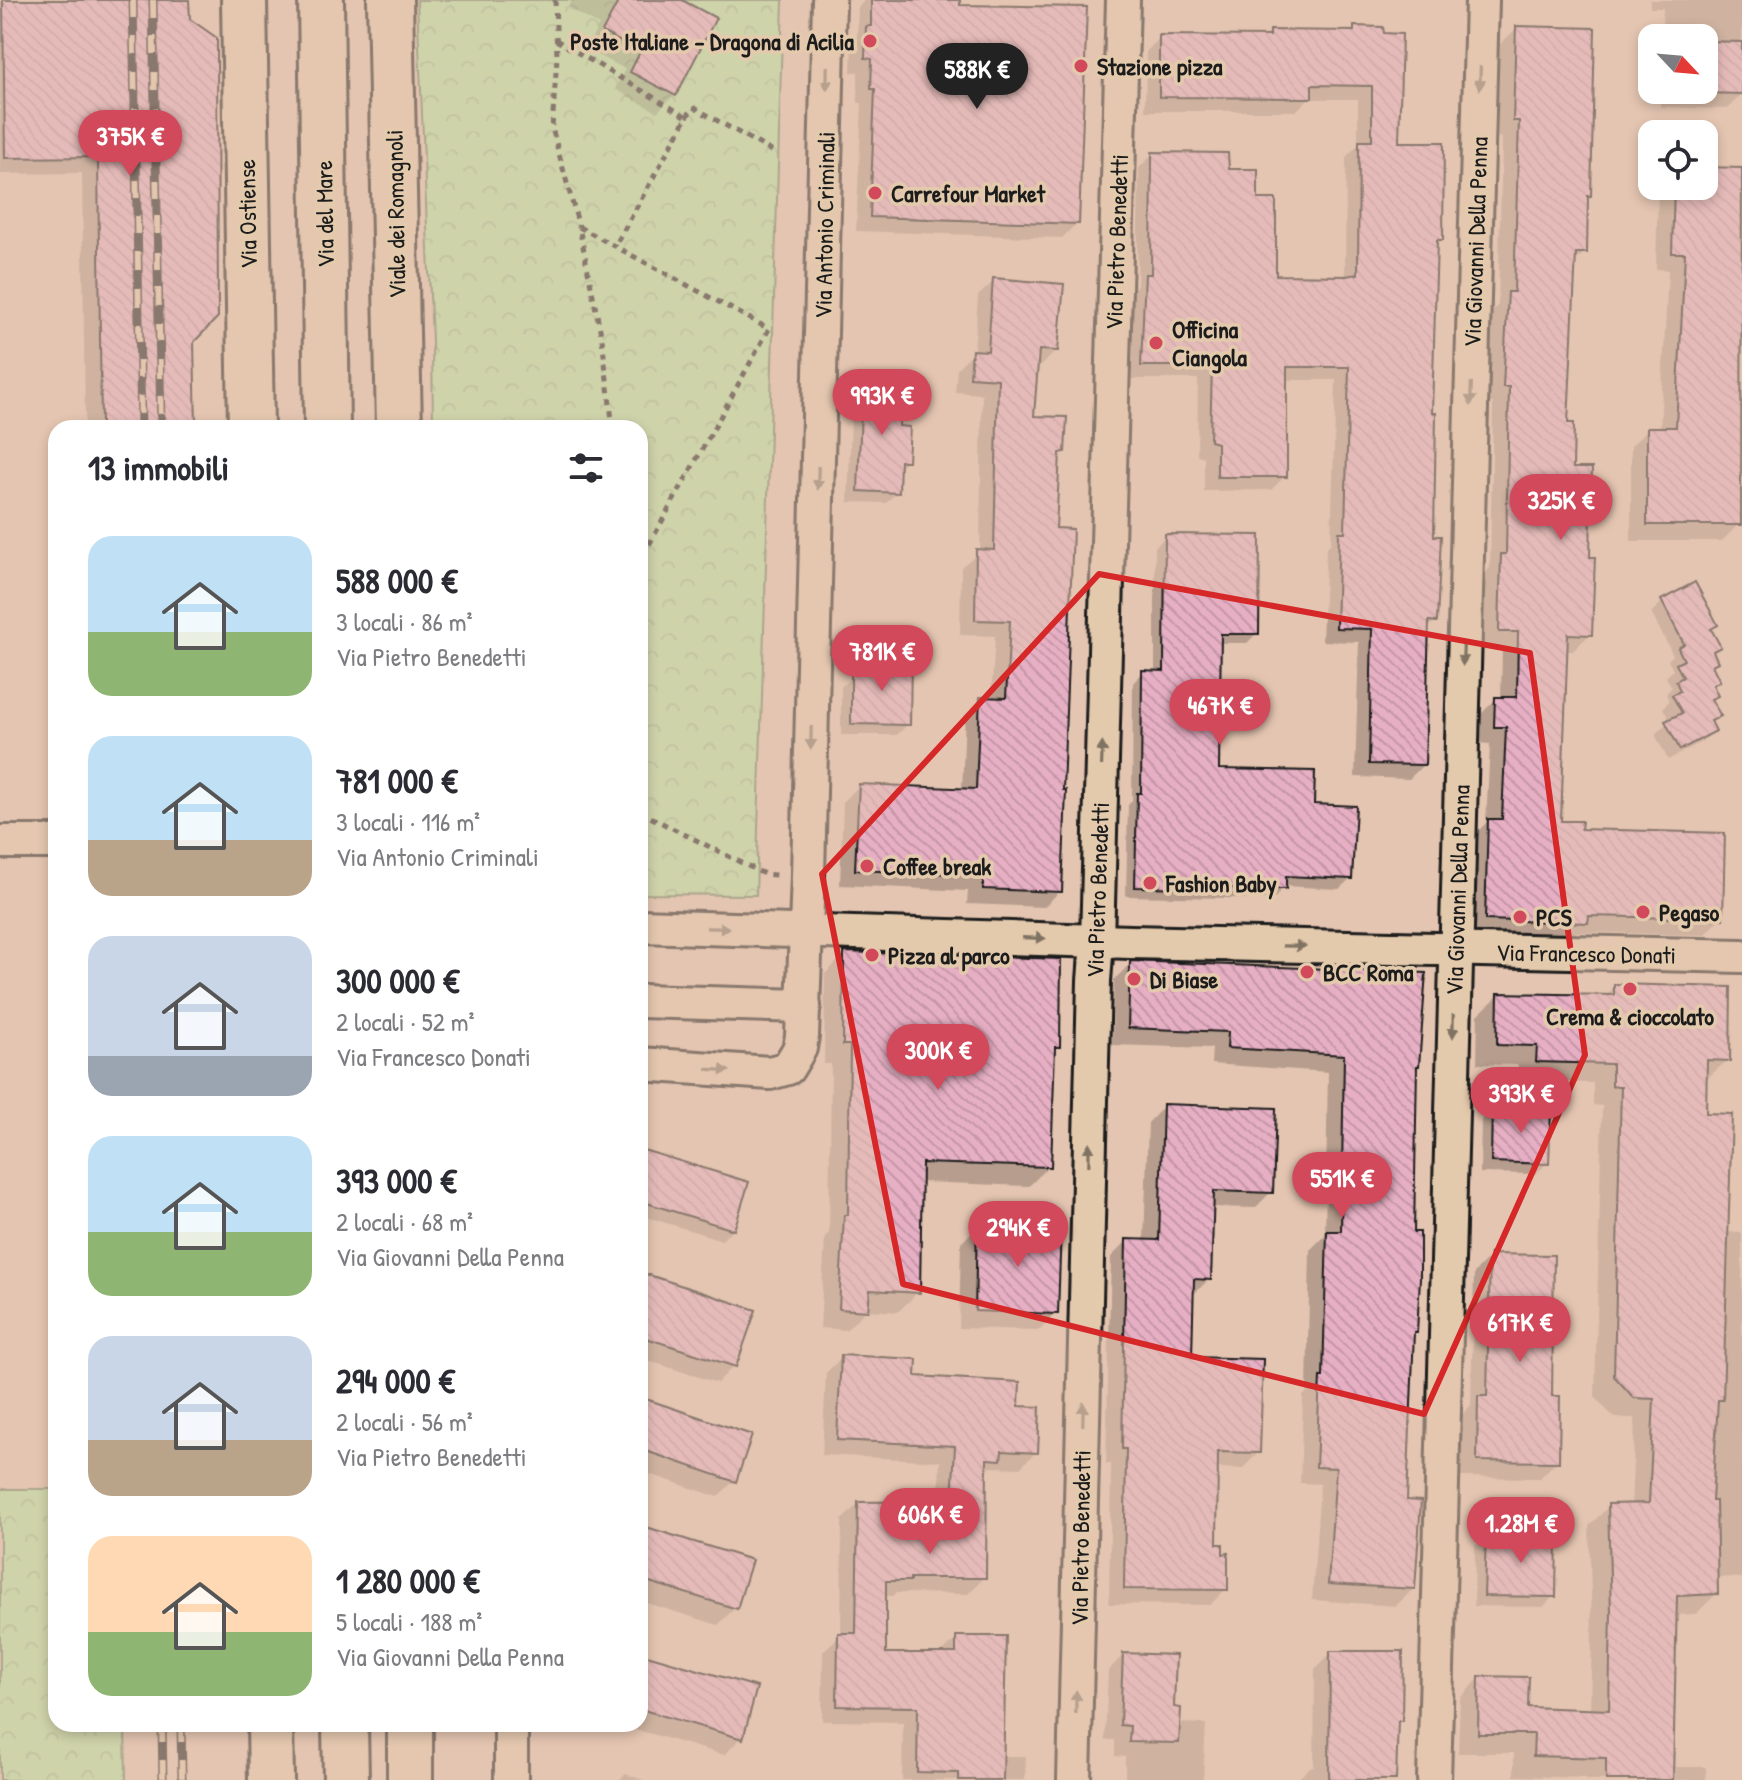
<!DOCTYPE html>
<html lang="it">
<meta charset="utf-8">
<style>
:root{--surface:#fff;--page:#f2f2f3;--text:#2b2b33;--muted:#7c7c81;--accent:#d1495b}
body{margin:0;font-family:"Patrick Hand",sans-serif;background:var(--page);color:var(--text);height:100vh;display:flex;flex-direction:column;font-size:30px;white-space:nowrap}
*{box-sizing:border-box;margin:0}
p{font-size:26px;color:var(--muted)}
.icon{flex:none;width:44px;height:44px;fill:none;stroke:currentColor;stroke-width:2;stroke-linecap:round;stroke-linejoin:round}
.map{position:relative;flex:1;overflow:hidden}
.side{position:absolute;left:48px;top:420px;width:600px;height:1312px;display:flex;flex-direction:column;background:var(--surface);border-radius:24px;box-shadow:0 4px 12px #0003}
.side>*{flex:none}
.needle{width:52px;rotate:116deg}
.controls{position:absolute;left:1638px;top:24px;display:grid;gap:16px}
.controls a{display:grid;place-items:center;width:80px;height:80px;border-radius:16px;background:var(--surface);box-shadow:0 4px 12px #0003;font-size:40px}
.price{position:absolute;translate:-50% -68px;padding:0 18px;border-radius:28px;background:var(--accent);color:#fff;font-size:26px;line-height:52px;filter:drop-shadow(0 2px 4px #0008)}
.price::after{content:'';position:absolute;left:50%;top:48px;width:24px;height:18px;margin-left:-12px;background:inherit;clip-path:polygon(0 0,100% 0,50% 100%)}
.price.selected{background:#222;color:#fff}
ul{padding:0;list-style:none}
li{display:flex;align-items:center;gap:24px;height:200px;padding:0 40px}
li span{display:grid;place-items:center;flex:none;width:224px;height:160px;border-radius:24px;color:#555}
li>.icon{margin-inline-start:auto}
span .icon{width:96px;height:96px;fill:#fffc;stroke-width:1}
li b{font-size:34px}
h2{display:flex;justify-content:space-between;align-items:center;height:96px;padding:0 40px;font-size:34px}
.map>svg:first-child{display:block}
.park{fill:url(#park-crowns);stroke:#688060;stroke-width:2}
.shadow{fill:#0003}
.building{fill:url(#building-back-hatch);stroke:#1c1c1c;stroke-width:2}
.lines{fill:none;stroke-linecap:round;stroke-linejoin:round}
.street-casing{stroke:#1c1c1c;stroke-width:38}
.secondary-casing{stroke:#1c1c1c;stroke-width:50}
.primary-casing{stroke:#1c1c1c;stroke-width:50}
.path{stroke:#1c1c1c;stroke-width:5;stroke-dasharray:6 6;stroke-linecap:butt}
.street{stroke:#e4caac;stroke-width:32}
.secondary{stroke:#e4caac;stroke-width:44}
.primary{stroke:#e4caac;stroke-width:44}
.rail-casing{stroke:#1c1c1c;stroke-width:9}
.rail{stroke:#e4caac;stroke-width:6;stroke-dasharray:18;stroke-linecap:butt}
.oneway{fill:#807364}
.marked{fill:none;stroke:#d62828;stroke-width:6;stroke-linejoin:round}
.poi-dot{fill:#d1495b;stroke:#e4caac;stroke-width:3}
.labels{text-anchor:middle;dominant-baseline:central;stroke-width:7;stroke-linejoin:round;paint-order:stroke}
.poi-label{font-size:24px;font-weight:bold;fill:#1c1c1c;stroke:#e4caac;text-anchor:start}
.street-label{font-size:24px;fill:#1c1c1c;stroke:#e4caac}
</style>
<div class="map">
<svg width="1742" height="1780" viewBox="0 0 1742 1780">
<defs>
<pattern id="park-crowns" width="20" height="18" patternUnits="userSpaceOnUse" patternTransform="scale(2)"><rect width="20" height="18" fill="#b5e4a3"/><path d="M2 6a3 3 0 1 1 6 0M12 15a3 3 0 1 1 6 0" fill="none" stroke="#9bc38c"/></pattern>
<pattern id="building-back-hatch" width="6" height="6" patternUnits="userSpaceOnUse" patternTransform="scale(2)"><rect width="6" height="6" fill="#e6afc3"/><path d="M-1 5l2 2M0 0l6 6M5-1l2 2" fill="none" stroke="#c596a7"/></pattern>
</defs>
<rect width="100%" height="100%" fill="#e4c5b1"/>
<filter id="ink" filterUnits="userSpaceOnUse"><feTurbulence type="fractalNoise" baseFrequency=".0125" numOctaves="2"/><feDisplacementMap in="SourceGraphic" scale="16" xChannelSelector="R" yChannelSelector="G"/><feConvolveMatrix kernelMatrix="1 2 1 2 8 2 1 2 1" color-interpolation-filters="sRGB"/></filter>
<g filter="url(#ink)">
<!-- park -->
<g class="park">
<path d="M417,0H783L756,895L640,894V428H433L432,340Z"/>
<path d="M0,1489H56V1724H125L126,1780H0Z"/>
</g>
<!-- shadow -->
<g class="shadow">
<path d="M0,0H187L192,341L194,407H197L198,428H85L82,173L0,174Z"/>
<path d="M572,0H678L674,95L657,112L615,89L625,69L586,49L599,25L568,8Z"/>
<path d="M865,0H958V7L1077,223L1062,238L856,231L862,103H858V72H851L852,43L857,37L858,7Z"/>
<path d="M1650,0H1742V94L1727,109L1660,107V90H1704V38H1662L1663,8H1650Z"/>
<path d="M1354,28L1397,143L1441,239L1435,245L1430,415L1435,621L1427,629L1423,765L1409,779L1355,777L1359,642L1322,641L1326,548L1331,543L1336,380H1285V476L1271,490L1204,491V457L1197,455L1198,379H1128L1132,290L1137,285L1139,168L1153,154L1227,171L1256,201L1274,277L1345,276L1346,157L1358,145V99H1308L1296,111H1145L1146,52L1160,37L1264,38L1270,32L1350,33Z"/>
<path d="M1517,28L1589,195L1586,198L1585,252L1574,263L1566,425L1590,634L1573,651H1565L1559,823L1579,831L1721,918L1704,935L1576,932L1569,939L1468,937L1471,838L1486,823L1490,744L1478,743L1479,716L1496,699H1501L1502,649L1482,648L1485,573L1490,568L1493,403H1486L1492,311L1498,305L1502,138L1497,137L1499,45Z"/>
<path d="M1704,169L1742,170V403L1739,406V524L1722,541H1631V446L1648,429H1660L1668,270L1656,269L1658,186H1704Z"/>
<path d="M994,281L1057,350L1041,366H1036L1032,417L1063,451L1057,457L1054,530L1061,792L1060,891L1044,907L967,904L968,891L840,885L843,802L859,786L962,791L965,715L980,699H991L995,636L960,635L961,567L980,552L982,394L955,392L957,368L974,352L978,296Z"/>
<path d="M863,381L906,460L898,469L897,492L886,503L848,502L852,393Z"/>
<path d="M1166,536L1257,633L1247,643H1219L1217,771L1312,805L1350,879L1339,889L1284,886L1274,899L1126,896L1128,805L1132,801L1133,683L1143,672L1155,673V547Z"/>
<path d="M1662,602L1716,625L1710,631L1718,647L1712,653L1716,661L1711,667L1718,681L1712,687L1716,695L1710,701L1718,716L1710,724L1714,730L1703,741L1668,760L1655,734L1670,721L1663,708L1669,701L1666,694L1672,687L1666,677L1673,670L1668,660L1673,655L1651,613Z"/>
<path d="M867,662L908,724L897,735H841V687Z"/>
<path d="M845,954L1058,1046L1053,1051L1049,1166L1029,1186L920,1182L918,1292L898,1312L866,1310L846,1330L820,1328L825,1237L829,1233L831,1064H824L825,974Z"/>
<path d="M1131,963L1417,1065L1412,1234L1415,1331L1412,1334L1405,1502L1413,1589L1396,1606L1312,1600L1320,1484L1300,1483L1303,1396L1307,1392L1310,1250L1325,1235L1328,1072L1211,1064L1212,1048L1112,1045L1114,980Z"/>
<path d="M1615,986L1728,1060L1705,1080L1704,1115L1727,1232L1742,1233V1578L1716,1577V1594L1696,1614L1675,1615L1671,1767H1706V1780H1586V1778L1514,1776V1753H1458L1460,1698L1480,1678L1526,1709L1590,1711L1592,1633L1589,1526L1609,1506H1631L1635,1418H1614L1595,1397L1602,1106L1593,1105V1083L1517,1082L1518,1065L1477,1064L1478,1015L1499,995L1605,997Z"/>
<path d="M1164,1106L1271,1192L1255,1208L1211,1207L1209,1279L1192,1296L1189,1359L1258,1453L1242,1469L1216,1468L1215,1546L1226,1589L1210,1605L1109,1604L1111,1464H1106L1111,1257L1127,1241L1144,1242L1148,1123Z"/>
<path d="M1492,1108L1547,1163L1536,1174L1480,1173L1481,1120Z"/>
<path d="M640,1151L733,1228L722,1240L640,1215Z"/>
<path d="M978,1226L1056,1313L1039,1330L959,1328L961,1243Z"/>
<path d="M1491,1256L1550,1398L1557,1461L1540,1478L1461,1477L1462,1415L1471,1405L1474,1273Z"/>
<path d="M640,1274L734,1366L717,1383L640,1358Z"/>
<path d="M842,1357L1017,1408L1036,1452L1020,1468L991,1467L985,1473L984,1578L968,1594L896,1593L892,1596H884V1655L941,1654L957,1638L1001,1756H1026L1025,1780H902L903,1722L822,1721L823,1651L841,1635L842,1520L858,1504L938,1503L940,1461L822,1455L826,1373Z"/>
<path d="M640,1399L735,1480L718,1497L640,1471Z"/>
<path d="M640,1527L735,1608L718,1625L640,1601Z"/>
<path d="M1487,1535L1554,1596L1543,1607L1474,1606L1475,1546Z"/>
<path d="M1331,1653L1400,1721L1396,1725L1394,1780H1297L1310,1767H1314L1315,1669Z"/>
<path d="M640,1655L741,1738L724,1755L617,1724H640Z"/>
<path d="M1123,1655L1172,1709L1178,1723L1206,1724L1203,1780H1125V1757L1115,1756V1740H1105L1108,1671Z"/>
<path d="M625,1774L644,1780H620Z"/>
</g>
<!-- building -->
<g class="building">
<path d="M3,0H189L190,19L217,38L218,317L194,342L196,428H101L98,157L5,158Z"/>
<path d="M619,0H682L716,18L676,96L630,72L640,52L602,32Z"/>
<path d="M871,0H960V5L1087,7L1079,224L870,217L875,89H871L872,59L865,58L866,26H871Z"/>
<path d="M1354,26L1383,27L1384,33L1402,34L1399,142H1444L1443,240H1437L1432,413H1436L1434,536H1441L1437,622L1429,621L1425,765L1369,764L1372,629L1336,628L1339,532H1345L1349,367H1287V477H1217V443L1210,441L1212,366H1141L1145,274H1151L1152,152L1228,153L1229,169H1258V199H1276V275L1346,276L1358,274L1359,141H1372V86L1312,85V98L1159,97V35L1270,36V30L1354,31Z"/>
<path d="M1516,26L1595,28L1591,196H1588L1587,253H1576L1568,423H1574L1573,468H1592L1590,557H1595L1592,635L1568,634L1561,821H1582L1581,829L1725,833L1723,919L1589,916L1588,923L1485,920L1488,819H1502L1506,727H1494L1495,697H1517L1518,632H1499L1501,554H1506L1509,387H1503L1508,292H1514L1519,121H1513Z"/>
<path d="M1704,41L1742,42V94L1704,93Z"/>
<path d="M1704,167L1742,168L1741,525H1647V427H1676L1685,253H1672L1674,186H1704Z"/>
<path d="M993,278L1064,284L1058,351L1039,350L1034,416L1067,417L1065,452L1060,453L1056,528L1073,529L1063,790H1066L1062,892L983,889V875L855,870L859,784L976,789L980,697L1006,698L1010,621L975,620L976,549L994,550L998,379L970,377L972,350L988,351Z"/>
<path d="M862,379L901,381L899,426L910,427L908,461H900L899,493L858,491Z"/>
<path d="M1165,534L1260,535L1259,634H1221L1219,769L1315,771L1314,804L1356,806L1352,879L1286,876V889L1135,887L1137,793H1141L1142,670L1164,671Z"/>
<path d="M1695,582L1718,625L1711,629L1721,647L1713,651L1718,662L1712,665L1720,681L1713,685L1718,696L1711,699L1721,716L1711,721L1716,731L1680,750L1665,721L1682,713L1672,695L1680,691L1676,681L1683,677L1676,664L1684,660L1678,648L1684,644L1661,600Z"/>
<path d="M866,660H911L910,725L851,724V674Z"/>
<path d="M844,952L1061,959L1060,1047H1055L1051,1167L922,1163L920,1293L870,1290L868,1311L839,1309L844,1215H848L850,1045H843Z"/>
<path d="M1130,961L1426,973L1419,1066H1417L1414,1232H1420V1278L1417,1332H1414L1407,1500L1421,1501L1415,1589L1328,1584L1336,1468L1316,1467L1320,1377H1323L1327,1231H1341L1344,1055L1227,1048L1228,1032L1128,1028Z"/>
<path d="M1614,984L1731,987L1730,1061L1707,1060L1706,1113L1732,1114L1723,1400H1718L1712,1501H1716L1718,1594L1677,1596L1673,1780H1606V1758L1533,1756L1534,1734H1478L1479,1676L1529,1677L1528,1707L1609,1710L1611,1612L1608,1504L1649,1503L1654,1399L1634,1398L1614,1376L1621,1086H1612V1064L1536,1062L1537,1046L1497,1045L1498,993L1614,995Z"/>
<path d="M1163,1104L1276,1108L1273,1193L1214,1191L1211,1280L1194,1279L1192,1357L1263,1359L1260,1453L1218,1452L1217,1544H1223V1554L1228,1553V1590L1124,1589L1126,1449H1122L1126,1239L1159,1240Z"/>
<path d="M1492,1106L1551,1108L1549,1164L1491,1162Z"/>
<path d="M640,1149L749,1182L734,1230L640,1201Z"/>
<path d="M977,1224L1061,1226L1058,1314L975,1311Z"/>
<path d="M1490,1254L1554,1255L1552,1396H1560L1559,1462L1477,1461L1478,1396H1487Z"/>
<path d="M640,1272L756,1310L736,1367L640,1336Z"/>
<path d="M841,1355L917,1359L916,1376L1020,1382L1019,1406L1040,1407L1038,1453L1002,1451L1001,1460L987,1459L986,1578H910V1581H886V1653H956V1636H1006L1003,1780H959V1773L917,1772L918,1707L837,1706L838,1633H856L858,1502L952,1501L955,1446L837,1440Z"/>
<path d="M640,1397L752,1435L736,1482L640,1449Z"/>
<path d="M640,1525L752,1560L737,1609L640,1579Z"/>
<path d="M1486,1533L1557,1534L1556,1597L1484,1596Z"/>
<path d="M1330,1651H1403L1402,1721H1398L1396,1780H1329Z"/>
<path d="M640,1653L757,1687L743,1739L640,1709Z"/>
<path d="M1123,1653L1176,1655L1174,1707L1181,1708L1179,1743L1129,1742L1130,1726L1120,1725Z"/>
</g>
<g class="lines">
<defs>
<g id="street">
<path d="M0,842H56"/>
<path d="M640,926L1131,942L1742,956"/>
<path d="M640,1001L804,1006"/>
<path d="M640,1064L770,1073L788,1068L800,1048L802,1036L808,875L829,0"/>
<path d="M511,1780V1724"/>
<path d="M1074,1780L1094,981L1097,941L1123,0"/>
<path d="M1434,1780L1482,0"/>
</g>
<g id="secondary">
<path d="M244,0L251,428"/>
<path d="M390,0L399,428"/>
<path d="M270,1724L271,1780"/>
<path d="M410,1780V1724"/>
</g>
<g id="primary">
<path d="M321,0L327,428"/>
<path d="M345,1724L346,1780"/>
</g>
</defs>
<!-- street casing -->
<use href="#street" class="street-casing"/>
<!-- secondary casing -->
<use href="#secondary" class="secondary-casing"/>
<!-- primary casing -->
<use href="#primary" class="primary-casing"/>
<!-- path -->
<g class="path">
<path d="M555,0L557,58L552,128L579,227"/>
<path d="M556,40L687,117L615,246"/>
<path d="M687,117L693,107L775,153"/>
<path d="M613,428L602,339L579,227L769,329L640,561"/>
<path d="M640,812L764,874L776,875"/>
</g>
<!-- street -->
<use href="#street" class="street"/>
<!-- secondary -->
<use href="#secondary" class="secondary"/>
<!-- primary -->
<use href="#primary" class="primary"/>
<defs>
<g id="rail">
<path d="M133,0L141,428"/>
<path d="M153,0L161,428"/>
<path d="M162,1724L163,1780"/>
<path d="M181,1724L182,1780"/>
</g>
</defs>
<!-- rail casing -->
<use href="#rail" class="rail-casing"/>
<!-- rail -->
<use href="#rail" class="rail"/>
</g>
<!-- one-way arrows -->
<defs><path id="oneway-solid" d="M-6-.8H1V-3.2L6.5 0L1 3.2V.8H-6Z" transform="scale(2)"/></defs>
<g class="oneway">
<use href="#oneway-solid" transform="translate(827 78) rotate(91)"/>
<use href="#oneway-solid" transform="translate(1480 78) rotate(92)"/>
<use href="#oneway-solid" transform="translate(1471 394) rotate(92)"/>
<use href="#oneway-solid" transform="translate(818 478) rotate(91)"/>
<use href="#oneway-solid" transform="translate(1463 654) rotate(92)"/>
<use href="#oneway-solid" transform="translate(811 738) rotate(91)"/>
<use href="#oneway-solid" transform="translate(1102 754) rotate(-88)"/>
<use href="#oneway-solid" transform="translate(718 928) rotate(1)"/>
<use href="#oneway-solid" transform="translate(1034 938) rotate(2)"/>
<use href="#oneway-solid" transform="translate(1294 946) rotate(1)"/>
<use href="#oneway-solid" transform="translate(1453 1026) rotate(91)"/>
<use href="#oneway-solid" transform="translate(718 1070) rotate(4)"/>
<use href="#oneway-solid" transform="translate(1089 1154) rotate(-89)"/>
<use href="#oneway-solid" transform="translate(1083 1414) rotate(-89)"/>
<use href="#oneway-solid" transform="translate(1076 1702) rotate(-89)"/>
</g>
</g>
<!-- marked area -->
<path d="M0 0H1742V1780H0ZM1099,574L1530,653L1585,1055L1424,1414L903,1284L822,874Z" fill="#e4c5b1" fill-opacity=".55" fill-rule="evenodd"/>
<path class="marked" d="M1099,574L1530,653L1585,1055L1424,1414L903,1284L822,874Z"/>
<!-- markers -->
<g class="poi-dot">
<circle cx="870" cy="41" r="8"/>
<circle cx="1081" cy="66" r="8"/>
<circle cx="875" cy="193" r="8"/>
<circle cx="1156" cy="343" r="8"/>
<circle cx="867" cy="866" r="8"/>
<circle cx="1150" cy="883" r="8"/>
<circle cx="1643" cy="912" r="8"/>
<circle cx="1520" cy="917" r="8"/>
<circle cx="872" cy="955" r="8"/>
<circle cx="1307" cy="972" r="8"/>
<circle cx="1134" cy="979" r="8"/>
<circle cx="1630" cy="989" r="8"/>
</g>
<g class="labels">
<!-- poi labels -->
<g class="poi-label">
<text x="854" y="41" text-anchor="end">Poste Italiane – Dragona di Acilia</text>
<text x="1097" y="66">Stazione pizza</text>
<text x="891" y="193">Carrefour Market</text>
<text x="1172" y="329">Officina<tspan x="1172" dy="28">Ciangola</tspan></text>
<text x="883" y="866">Coffee break</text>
<text x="1166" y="883">Fashion Baby</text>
<text x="1659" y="912">Pegaso</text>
<text x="1536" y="917">PCS</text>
<text x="888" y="955">Pizza al parco</text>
<text x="1323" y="972">BCC Roma</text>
<text x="1150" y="979">Di Biase</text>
<text x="1630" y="1016" text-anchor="middle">Crema &amp; cioccolato</text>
</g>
<!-- street labels -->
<g class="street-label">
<text transform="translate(247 214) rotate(-91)">Via Ostiense</text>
<text transform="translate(324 214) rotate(-91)">Via del Mare</text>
<text transform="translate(395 214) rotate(-91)">Viale dei Romagnoli</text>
<text transform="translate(824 225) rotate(-89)">Via Antonio Criminali</text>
<text transform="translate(1116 242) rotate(-88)">Via Pietro Benedetti</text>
<text transform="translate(1475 242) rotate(-88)">Via Giovanni Della Penna</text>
<text transform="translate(1097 890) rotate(-88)">Via Pietro Benedetti</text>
<text transform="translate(1457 890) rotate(-88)">Via Giovanni Della Penna</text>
<text transform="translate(1586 953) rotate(1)">Via Francesco Donati</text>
<text transform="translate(1080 1538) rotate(-89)">Via Pietro Benedetti</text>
</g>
</g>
</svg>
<div class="controls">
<a><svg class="needle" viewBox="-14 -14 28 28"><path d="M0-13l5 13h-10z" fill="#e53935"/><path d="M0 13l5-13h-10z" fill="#7c7c81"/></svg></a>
<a><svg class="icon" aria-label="locate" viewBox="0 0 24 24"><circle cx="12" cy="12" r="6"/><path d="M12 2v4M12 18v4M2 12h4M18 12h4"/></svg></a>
</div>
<b class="price selected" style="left:977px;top:111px">588K €</b>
<b class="price" style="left:130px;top:178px">375K €</b>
<b class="price" style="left:882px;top:437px">993K €</b>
<b class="price" style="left:1561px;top:542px">325K €</b>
<b class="price" style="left:882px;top:693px">781K €</b>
<b class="price" style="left:1220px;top:747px">467K €</b>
<b class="price" style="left:938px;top:1092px">300K €</b>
<b class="price" style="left:1521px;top:1135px">393K €</b>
<b class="price" style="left:1342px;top:1220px">551K €</b>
<b class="price" style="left:1018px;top:1269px">294K €</b>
<b class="price" style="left:1520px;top:1364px">617K €</b>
<b class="price" style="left:930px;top:1556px">606K €</b>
<b class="price" style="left:1521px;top:1565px">1.28M €</b>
<section class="side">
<h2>13 immobili<svg class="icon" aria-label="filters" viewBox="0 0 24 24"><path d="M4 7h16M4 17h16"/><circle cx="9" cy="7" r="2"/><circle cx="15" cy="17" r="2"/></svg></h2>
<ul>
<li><span style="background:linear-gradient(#bfe0f5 60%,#8fb573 0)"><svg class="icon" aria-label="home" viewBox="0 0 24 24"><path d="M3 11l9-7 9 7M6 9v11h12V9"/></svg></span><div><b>588 000 €</b><p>3 locali · 86 m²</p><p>Via Pietro Benedetti</p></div></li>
<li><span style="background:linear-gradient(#bfe0f5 65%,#b9a48a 0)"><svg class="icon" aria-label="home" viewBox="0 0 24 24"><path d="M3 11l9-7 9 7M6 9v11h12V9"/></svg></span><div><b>781 000 €</b><p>3 locali · 116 m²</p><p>Via Antonio Criminali</p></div></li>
<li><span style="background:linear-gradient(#c9d6e8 75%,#9aa5b1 0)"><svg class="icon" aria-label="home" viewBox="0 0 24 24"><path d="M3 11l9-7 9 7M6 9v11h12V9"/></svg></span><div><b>300 000 €</b><p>2 locali · 52 m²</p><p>Via Francesco Donati</p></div></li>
<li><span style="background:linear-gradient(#bfe0f5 60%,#8fb573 0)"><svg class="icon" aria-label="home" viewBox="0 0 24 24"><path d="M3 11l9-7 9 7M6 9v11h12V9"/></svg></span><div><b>393 000 €</b><p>2 locali · 68 m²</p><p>Via Giovanni Della Penna</p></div></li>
<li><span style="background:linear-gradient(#c9d6e8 65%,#b9a48a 0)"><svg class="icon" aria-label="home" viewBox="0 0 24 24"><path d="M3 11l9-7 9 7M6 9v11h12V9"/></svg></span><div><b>294 000 €</b><p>2 locali · 56 m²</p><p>Via Pietro Benedetti</p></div></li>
<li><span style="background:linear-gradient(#ffd9b3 60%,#8fb573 0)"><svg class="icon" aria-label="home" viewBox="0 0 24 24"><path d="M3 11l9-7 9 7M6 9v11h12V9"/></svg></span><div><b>1 280 000 €</b><p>5 locali · 188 m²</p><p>Via Giovanni Della Penna</p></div></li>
</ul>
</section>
</div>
